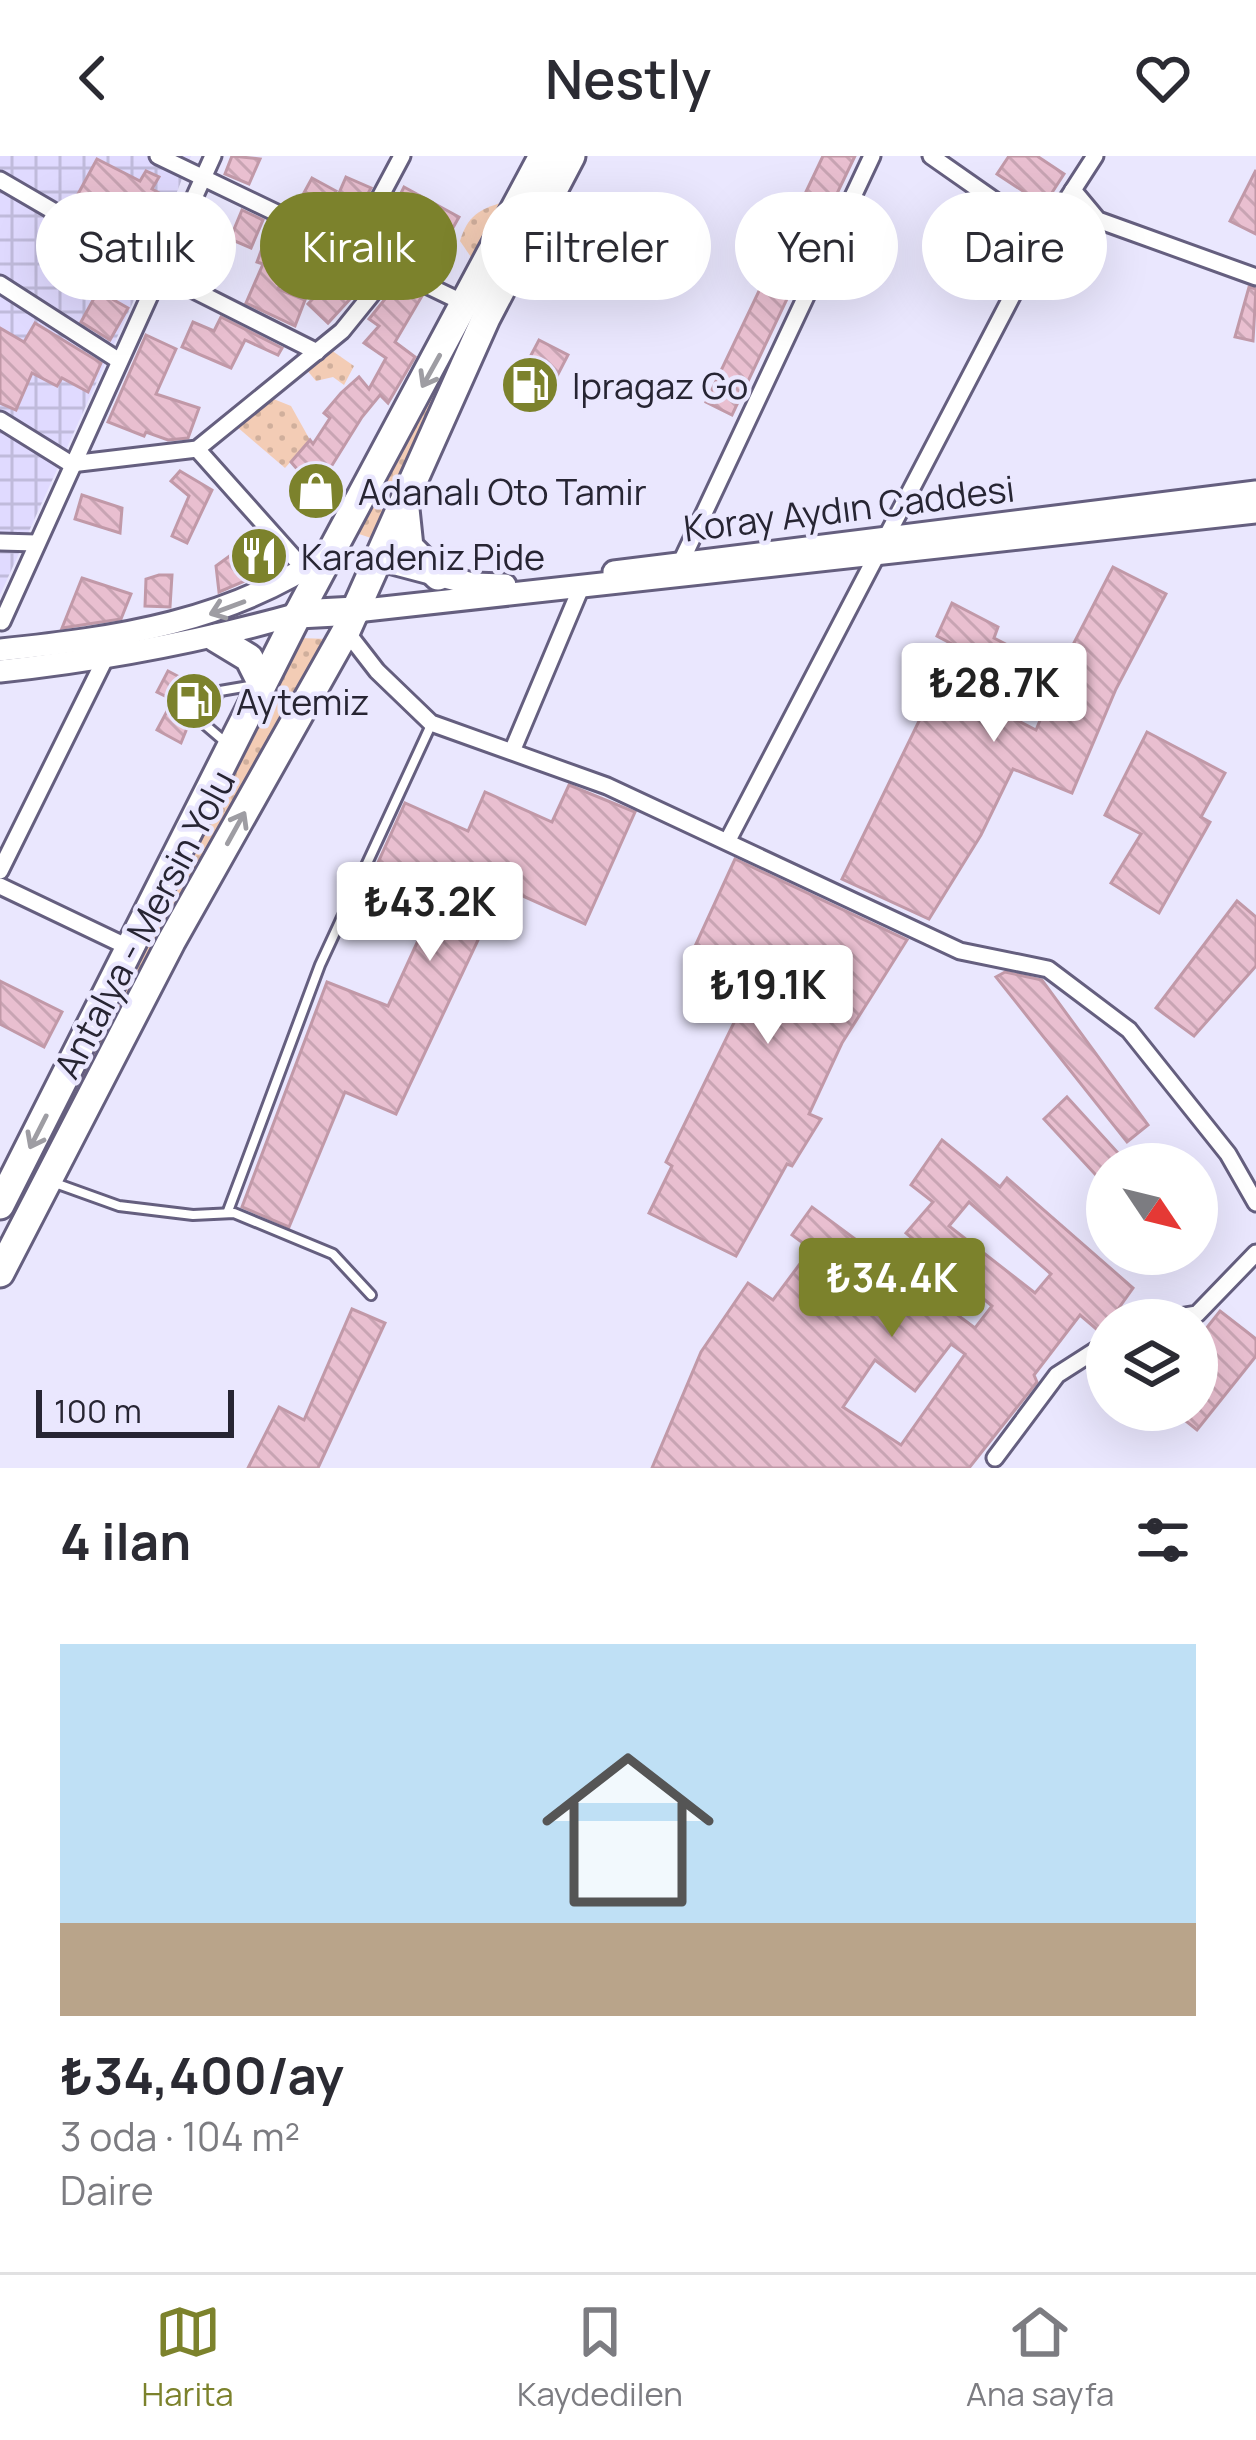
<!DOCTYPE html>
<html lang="tr">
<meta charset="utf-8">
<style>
:root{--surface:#fff;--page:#f2f2f3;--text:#2b2b33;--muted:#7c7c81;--line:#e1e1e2;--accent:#7c822c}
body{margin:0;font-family:Manrope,sans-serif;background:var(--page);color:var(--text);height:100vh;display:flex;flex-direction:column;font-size:45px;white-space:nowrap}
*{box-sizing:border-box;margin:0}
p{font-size:39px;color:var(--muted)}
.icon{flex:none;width:66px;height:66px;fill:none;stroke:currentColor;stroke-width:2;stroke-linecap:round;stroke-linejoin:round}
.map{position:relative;height:1312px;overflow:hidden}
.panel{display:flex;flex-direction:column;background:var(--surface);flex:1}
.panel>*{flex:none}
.hud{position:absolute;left:36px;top:36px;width:1185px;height:108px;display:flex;gap:24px}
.needle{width:78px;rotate:125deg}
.tools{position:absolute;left:1086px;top:987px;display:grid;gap:24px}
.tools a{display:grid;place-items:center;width:132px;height:132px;border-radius:50%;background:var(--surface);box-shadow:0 12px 48px #0002;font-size:60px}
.scale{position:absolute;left:36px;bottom:30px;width:198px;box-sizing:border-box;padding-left:12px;border:6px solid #272533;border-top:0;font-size:33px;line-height:42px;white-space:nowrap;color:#272533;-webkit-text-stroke:9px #eae7fe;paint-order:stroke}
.price{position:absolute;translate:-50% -102px;padding:0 27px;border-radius:12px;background:#fff;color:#222;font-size:39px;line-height:78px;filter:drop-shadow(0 3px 6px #0008)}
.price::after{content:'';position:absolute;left:50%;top:72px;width:36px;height:27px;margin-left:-18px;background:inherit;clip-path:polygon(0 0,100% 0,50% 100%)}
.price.active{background:var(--accent);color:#fff}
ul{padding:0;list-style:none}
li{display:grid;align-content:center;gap:24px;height:636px;padding:0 60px}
li span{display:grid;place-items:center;height:372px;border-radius:0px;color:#555}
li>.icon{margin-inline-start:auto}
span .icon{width:216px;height:216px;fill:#fffc;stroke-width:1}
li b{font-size:51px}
h2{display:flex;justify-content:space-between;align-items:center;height:144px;padding:0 60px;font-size:51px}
.chip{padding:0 42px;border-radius:54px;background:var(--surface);box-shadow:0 12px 48px #0002;font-size:42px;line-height:108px}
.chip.active{background:var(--accent);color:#fff}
header{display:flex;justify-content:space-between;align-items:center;height:156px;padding:0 60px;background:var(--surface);font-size:54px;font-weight:600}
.dock{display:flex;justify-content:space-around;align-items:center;height:168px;border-top:3px solid var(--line);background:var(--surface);font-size:33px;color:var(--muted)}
.dock a{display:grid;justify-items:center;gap:6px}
.dock .active{color:var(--accent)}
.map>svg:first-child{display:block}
.industrial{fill:url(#industrial-grid)}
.grass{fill:url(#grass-dots)}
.building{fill:url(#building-back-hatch);stroke:#c199a8;stroke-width:3;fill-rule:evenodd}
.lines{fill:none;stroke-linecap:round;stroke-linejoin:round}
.lane-casing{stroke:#655f7f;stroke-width:14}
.street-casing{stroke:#655f7f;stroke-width:21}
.secondary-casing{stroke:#655f7f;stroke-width:27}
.highway-casing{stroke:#655f7f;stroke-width:33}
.lane{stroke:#fff;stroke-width:8}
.street{stroke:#fff;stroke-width:15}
.secondary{stroke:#fff;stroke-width:21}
.highway{stroke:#fff;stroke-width:27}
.oneway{stroke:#9e9da3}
.labels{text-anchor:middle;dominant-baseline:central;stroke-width:9;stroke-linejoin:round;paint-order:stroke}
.poi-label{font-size:36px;fill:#272533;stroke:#eae7fe;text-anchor:start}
.street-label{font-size:36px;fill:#272533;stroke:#eae7fe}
</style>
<header><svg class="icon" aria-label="back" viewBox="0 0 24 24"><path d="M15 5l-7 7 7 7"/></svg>Nestly<svg class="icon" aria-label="heart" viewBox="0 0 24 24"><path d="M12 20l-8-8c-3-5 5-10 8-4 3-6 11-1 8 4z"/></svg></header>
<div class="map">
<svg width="1256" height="1312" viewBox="0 0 1256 1312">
<defs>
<pattern id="industrial-grid" width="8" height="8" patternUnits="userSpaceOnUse" patternTransform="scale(3)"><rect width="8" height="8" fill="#e0daff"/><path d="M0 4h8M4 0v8" fill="none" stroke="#c0bbdb"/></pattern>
<pattern id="grass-dots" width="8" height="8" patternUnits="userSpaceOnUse" patternTransform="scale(3)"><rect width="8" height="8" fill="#f3ccb5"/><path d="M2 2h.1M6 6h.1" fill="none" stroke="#d0af9c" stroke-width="1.8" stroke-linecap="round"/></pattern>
<pattern id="building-back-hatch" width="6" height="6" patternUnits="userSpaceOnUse" patternTransform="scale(3)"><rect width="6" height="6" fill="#e9bfd0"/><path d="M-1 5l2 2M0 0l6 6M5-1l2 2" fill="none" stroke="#c8a4b3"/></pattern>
</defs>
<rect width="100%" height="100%" fill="#eae7fe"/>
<!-- industrial -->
<path class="industrial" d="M0,0H191L139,133L0,439Z"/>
<!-- grass -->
<g class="grass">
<path d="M553,0L377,384L353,376Z"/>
<path d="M503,46L473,104L460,85C468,59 479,54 503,46Z"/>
<path d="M331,194L354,210L344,229L333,221L316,225L306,213Z"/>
<path d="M271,242L291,250L310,284L285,312L236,270Z"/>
<path d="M298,482L330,483L86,929L79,924Z"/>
</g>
<!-- building -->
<g class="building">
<path d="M232,0L260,3L249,28L225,18Z"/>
<path d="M823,0H855L809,96L783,84Z"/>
<path d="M1009,0H1037L1064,18L1044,49L997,18Z"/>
<path d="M97,3L140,25L146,15L159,21L152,33L174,45L154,82L134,71L128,81L109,71L115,60L96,50L90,62L71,51Z"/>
<path d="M1256,14V78L1230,65Z"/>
<path d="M346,21L371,32L359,54L336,44Z"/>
<path d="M312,22L336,35L323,59L299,46Z"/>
<path d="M404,31L459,61L450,77L425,62L405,101L377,85Z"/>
<path d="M242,54L263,64L251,92L230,83Z"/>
<path d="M264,87L292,99L278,133L305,144L295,170L246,147L263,108L257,106Z"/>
<path d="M330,96L374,117L328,167L308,148L327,128L317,123Z"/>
<path d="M769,114L795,126L732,259L706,246Z"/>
<path d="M397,128L422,140L395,186L415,201L388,247L380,239L362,261L316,335L291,306L310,284L313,288L330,262L324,257L341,237L359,221L369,233L386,202L364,187L379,170L369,163Z"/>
<path d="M1249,131L1256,133L1253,185L1235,181Z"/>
<path d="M98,135L128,152L110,184L81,166Z"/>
<path d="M221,161L282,192L278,199L245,184L231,212L182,191L193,166L214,175Z"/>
<path d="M35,167L101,207L88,236L62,222L57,230L32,217L16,254L0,247V172L24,186Z"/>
<path d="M146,179L176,193L156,238L199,252L188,282L168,284L146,276L144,280L108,266Z"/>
<path d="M539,184L568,199L541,251L503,233L509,217L520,220Z"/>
<path d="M180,315L212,334L187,387L172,380L189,340L171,325Z"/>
<path d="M82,339L122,352L120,377L75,363Z"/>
<path d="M257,380L278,404L261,418L219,436L216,410Z"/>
<path d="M1113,411L1166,438L1116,533L1072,637L1013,613L981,679L929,763L842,723L939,524L1036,574L1046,550L983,516L988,507L937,480L952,447L998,471L994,482L1059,516Z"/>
<path d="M159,419H172L170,451L145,450L146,423Z"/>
<path d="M82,422L131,438L121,463L62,472Z"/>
<path d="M168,515L210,537L199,557L194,555L181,587L157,574L173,544L157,536Z"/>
<path d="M1147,576L1225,617L1201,661L1210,666L1159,757L1111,727L1141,678L1105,659Z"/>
<path d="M569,629L635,656L585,768L503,731L396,958L345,936L289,1071L242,1051L327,826L388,850L439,739L376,711L405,647L468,675L485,636L552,666Z"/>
<path d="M735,703L907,784L842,887L809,958L821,963L792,1010L787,1008L736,1100L649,1057L672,1010L666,1006L746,842L749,825L691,799Z"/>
<path d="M1237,745L1256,761V810L1194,880L1156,852Z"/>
<path d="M1005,816L1042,824L1148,969L1127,986L996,821Z"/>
<path d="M0,825L62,856L44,891L0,868Z"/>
<path d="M1067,941L1128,1008H1107V1031L1044,963Z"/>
<path d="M942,984L1000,1031L1007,1022L1133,1132L1101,1177L1080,1159L1034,1219L1037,1226L969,1312H652L701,1196L748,1127L773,1144L811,1093L792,1079L812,1051L975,1172L992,1150L906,1077L933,1046L911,1029ZM969,1046L1051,1118L1035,1137L949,1070ZM951,1188L965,1198L901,1289L843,1251L875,1204L915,1235Z"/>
<path d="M352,1153L385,1167L318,1312H248L279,1251L304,1264Z"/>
<path d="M1220,1155L1256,1183V1200L1197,1274L1172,1254H1197V1184Z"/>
</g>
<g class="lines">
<defs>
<g id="lane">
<path d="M224,585L203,567L220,535L255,529"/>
<path d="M55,1027L119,1050L193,1059L234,1057L333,1098L371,1139"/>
<path d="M228,1055L320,809L431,569"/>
</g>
<g id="street">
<path d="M158,0L468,149"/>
<path d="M931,0L1044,79"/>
<path d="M0,24L158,116L317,196"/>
<path d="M1073,34L1098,64L1256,121"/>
<path d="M353,92L402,0"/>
<path d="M0,128L118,204"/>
<path d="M0,264L71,308L197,293L342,175L393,112"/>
<path d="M197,293L305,414"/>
<path d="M0,386L36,387"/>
<path d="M681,406L872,0"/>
<path d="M2,466L213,0"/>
<path d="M346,475L377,515L431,567L607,630L960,795L1048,813L1129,874L1228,998L1256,1047"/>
<path d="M513,593L580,434"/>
<path d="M728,684L1044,79L1095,0"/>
<path d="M0,715L105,503"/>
<path d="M0,730L132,793"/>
<path d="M1160,1164L1197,1158L1256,1097"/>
<path d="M995,1302L1057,1219L1107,1187"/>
</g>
<g id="secondary">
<path d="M381,404L472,428L505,429"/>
<path d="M614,416L1256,336"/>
<path d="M356,455L1256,356"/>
<path d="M0,494C118,482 229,466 329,397"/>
<path d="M0,515C102,504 199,486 298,458"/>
</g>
<g id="highway">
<path d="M405,353L409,391L438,420"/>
<path d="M298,458L356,455"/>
<path d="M216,482L249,502L262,528"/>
<path d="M0,1049L298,458L543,0"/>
<path d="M0,1117L171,786L346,475L486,162L571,0"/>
</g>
</defs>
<!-- lane casing -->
<use href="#lane" class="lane-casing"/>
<!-- street casing -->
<use href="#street" class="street-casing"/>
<!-- secondary casing -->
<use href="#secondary" class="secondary-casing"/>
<!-- highway casing -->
<use href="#highway" class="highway-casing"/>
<!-- lane -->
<use href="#lane" class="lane"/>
<!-- street -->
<use href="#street" class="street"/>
<!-- secondary -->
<use href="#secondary" class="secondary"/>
<!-- highway -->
<use href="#highway" class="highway"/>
</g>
<!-- one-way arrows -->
<defs><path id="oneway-shaft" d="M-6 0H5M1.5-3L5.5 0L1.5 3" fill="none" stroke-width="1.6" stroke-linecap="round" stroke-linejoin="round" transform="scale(3)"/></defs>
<g class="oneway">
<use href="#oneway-shaft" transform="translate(431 215) rotate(119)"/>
<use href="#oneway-shaft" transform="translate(227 452) rotate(160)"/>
<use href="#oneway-shaft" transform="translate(236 672) rotate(-61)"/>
<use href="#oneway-shaft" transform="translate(38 976) rotate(117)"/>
</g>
<!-- icons -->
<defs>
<symbol id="fuel-disc" viewBox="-11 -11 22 22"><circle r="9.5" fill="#7c822c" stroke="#eae7fe"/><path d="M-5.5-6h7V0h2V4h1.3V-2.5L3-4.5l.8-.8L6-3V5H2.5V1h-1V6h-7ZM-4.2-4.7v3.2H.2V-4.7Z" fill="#fff"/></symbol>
<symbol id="shop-disc" viewBox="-11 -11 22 22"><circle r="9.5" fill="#7c822c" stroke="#eae7fe"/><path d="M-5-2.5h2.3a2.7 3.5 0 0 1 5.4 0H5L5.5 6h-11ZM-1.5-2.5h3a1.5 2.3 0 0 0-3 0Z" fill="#fff"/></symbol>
<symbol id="restaurant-disc" viewBox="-11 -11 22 22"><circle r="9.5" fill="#7c822c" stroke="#eae7fe"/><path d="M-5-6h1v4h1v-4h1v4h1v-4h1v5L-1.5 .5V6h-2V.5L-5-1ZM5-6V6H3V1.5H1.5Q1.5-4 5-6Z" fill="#fff"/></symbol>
</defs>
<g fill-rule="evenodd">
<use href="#fuel-disc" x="497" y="196" width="66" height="66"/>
<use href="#shop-disc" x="283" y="302" width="66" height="66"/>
<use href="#restaurant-disc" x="226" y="367" width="66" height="66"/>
<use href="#fuel-disc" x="161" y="512" width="66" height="66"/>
</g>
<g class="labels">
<!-- poi labels -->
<g class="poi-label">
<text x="572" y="229">Ipragaz Go</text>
<text x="358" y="335">Adanalı Oto Tamir</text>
<text x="301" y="400">Karadeniz Pide</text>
<text x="236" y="545">Aytemiz</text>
</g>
<!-- street labels -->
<g class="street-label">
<text transform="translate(849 352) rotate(-7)">Koray Aydın Caddesi</text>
<text transform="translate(144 768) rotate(-62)">Antalya - Mersin Yolu</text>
</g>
</g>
</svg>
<div class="tools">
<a><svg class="needle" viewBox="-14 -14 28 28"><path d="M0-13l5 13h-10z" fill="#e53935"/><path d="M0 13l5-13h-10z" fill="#7c7c81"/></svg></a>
<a><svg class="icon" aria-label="layers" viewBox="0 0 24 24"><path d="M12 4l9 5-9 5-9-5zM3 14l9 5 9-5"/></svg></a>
</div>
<div class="scale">100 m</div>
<b class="price" style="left:994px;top:589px">₺28.7K</b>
<b class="price" style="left:430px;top:808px">₺43.2K</b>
<b class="price" style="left:768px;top:891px">₺19.1K</b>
<b class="price active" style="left:892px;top:1184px">₺34.4K</b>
<div class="hud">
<a class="chip">Satılık</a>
<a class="chip active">Kiralık</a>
<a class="chip">Filtreler</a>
<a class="chip">Yeni</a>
<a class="chip">Daire</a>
</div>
</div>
<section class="panel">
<h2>4 ilan<svg class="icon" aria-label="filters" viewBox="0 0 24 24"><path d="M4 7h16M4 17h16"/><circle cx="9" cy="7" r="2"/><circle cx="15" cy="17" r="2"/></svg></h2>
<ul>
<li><span style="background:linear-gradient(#bfe0f5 75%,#b9a48a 0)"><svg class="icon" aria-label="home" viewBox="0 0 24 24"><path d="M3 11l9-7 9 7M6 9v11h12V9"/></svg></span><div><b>₺34,400/ay</b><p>3 oda · 104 m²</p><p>Daire</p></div></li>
</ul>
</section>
<nav class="dock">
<a class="active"><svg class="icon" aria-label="map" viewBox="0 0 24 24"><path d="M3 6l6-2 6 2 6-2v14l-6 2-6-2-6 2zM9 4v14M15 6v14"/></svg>Harita</a>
<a><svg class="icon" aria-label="saved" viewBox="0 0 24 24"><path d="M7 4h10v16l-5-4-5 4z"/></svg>Kaydedilen</a>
<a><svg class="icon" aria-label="home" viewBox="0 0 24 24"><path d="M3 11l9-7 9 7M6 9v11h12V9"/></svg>Ana sayfa</a>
</nav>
